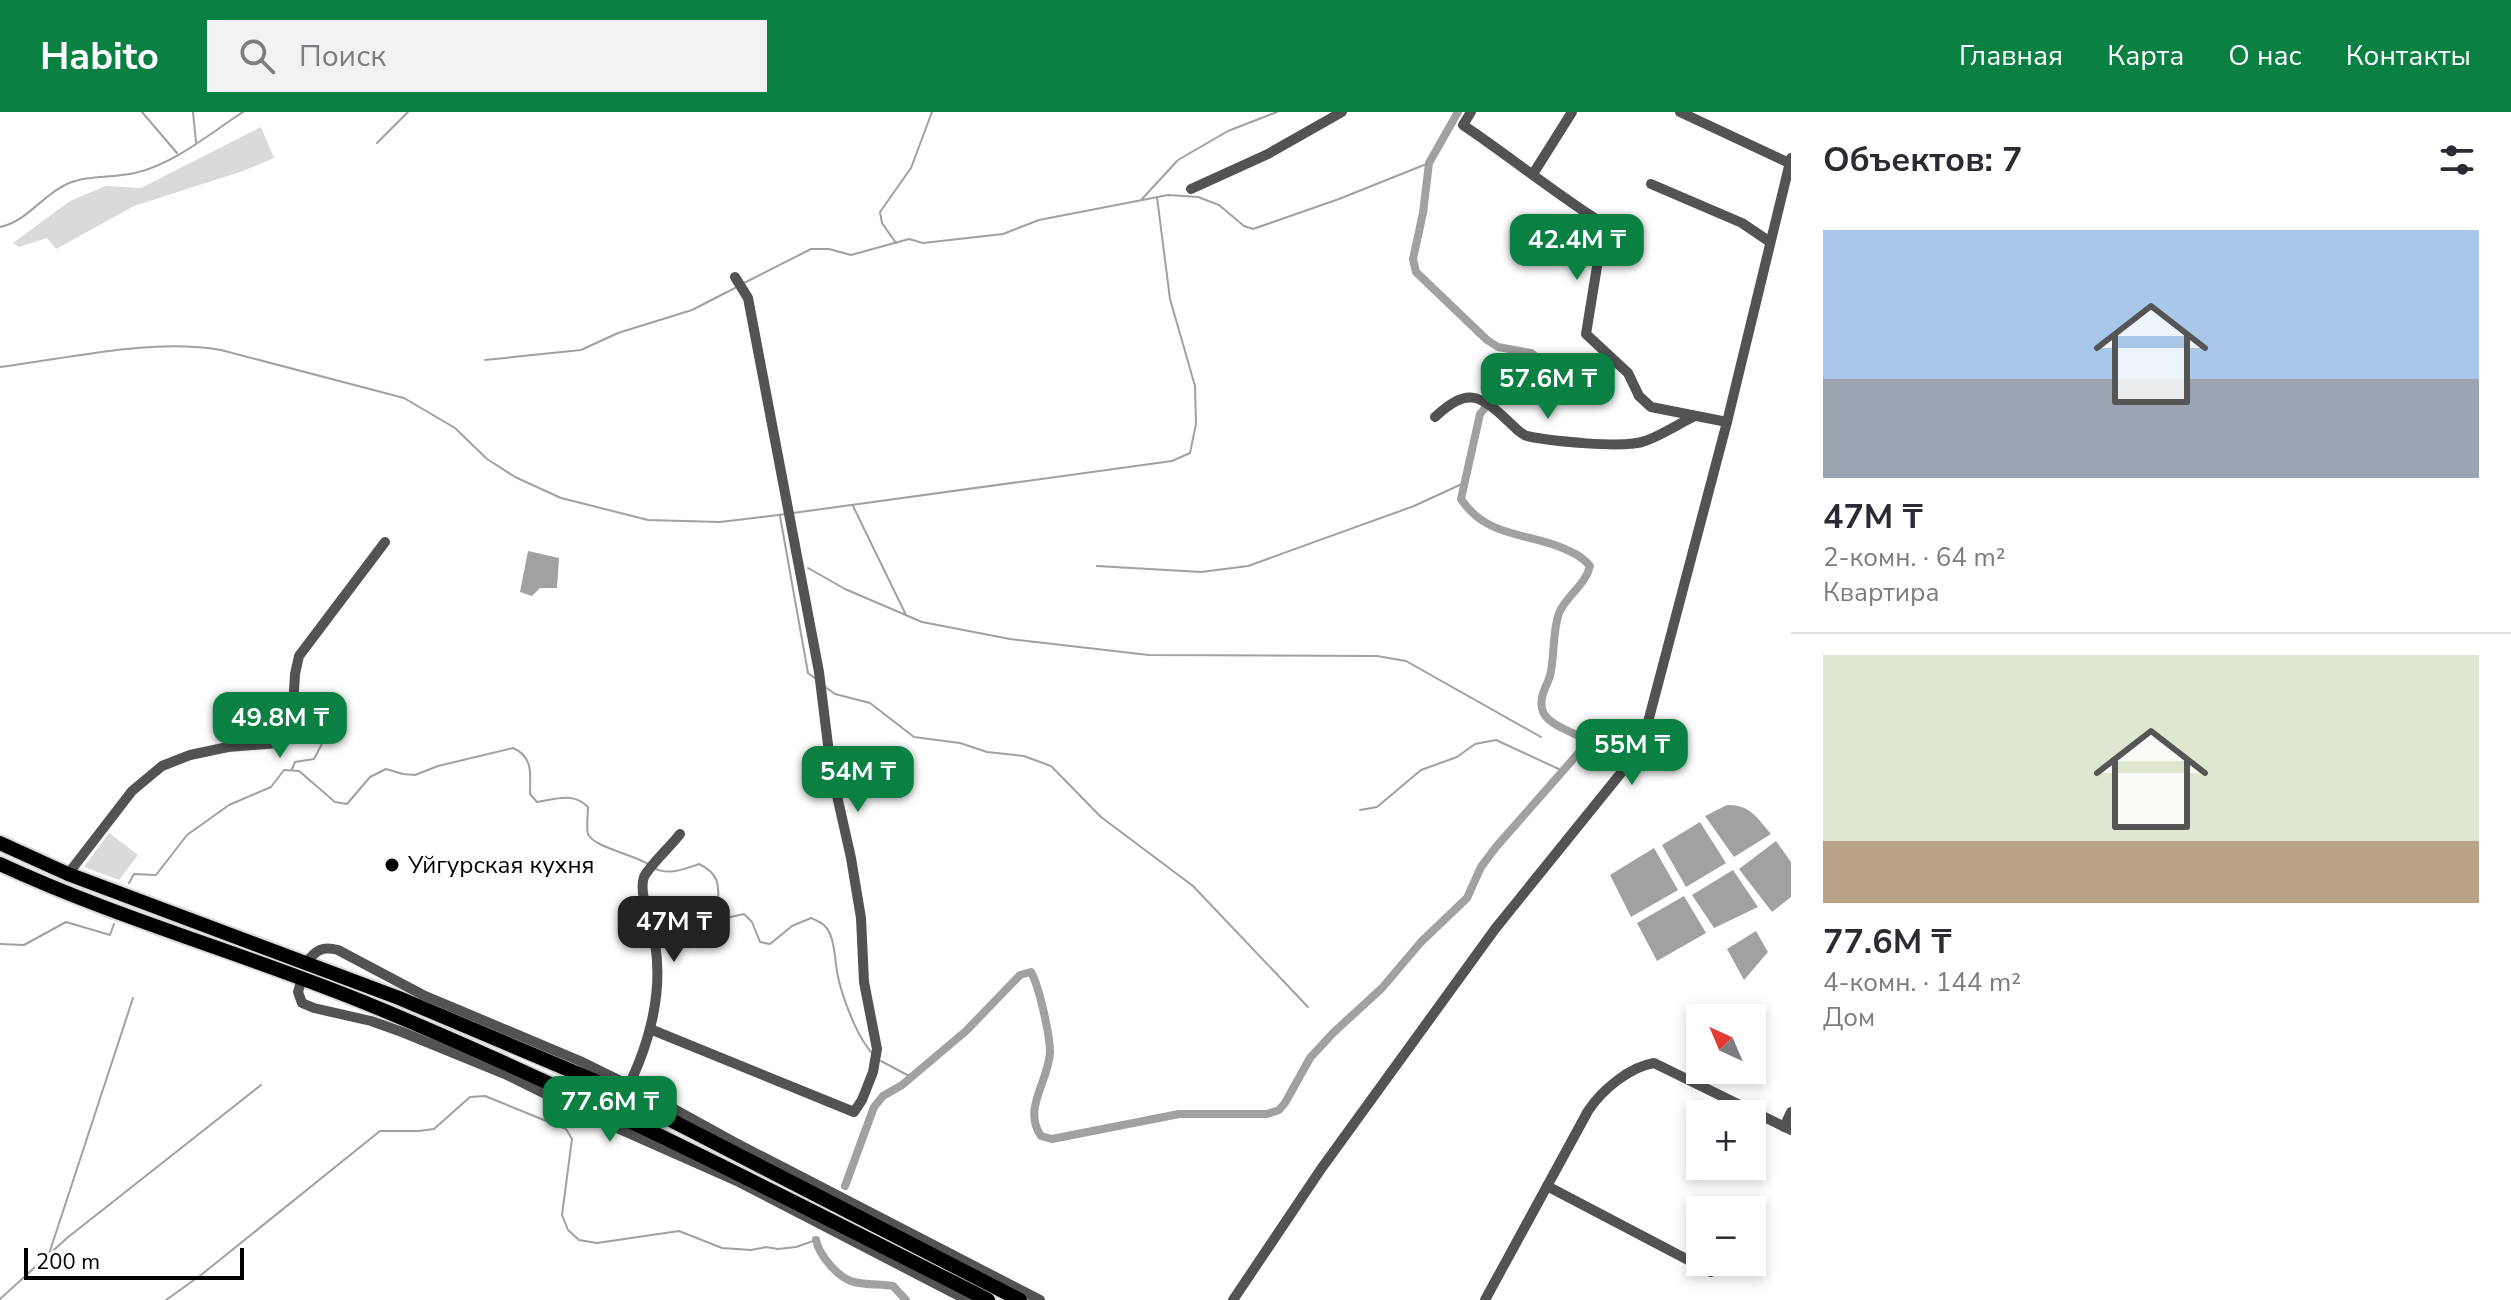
<!DOCTYPE html>
<html lang="ru">
<meta charset="utf-8">
<style>
:root{--surface:#fff;--page:#f2f2f3;--text:#2b2b33;--muted:#7c7c81;--line:#e1e1e2;--accent:#0b8043}
body{margin:0;font-family:"Nunito Sans",sans-serif;background:var(--page);color:var(--text);height:100vh;display:flex;flex-direction:column;font-size:30px;white-space:nowrap}
*{box-sizing:border-box;margin:0}
p{font-size:26px;color:var(--muted)}
.icon{flex:none;width:44px;height:44px;fill:none;stroke:currentColor;stroke-width:2;stroke-linecap:round;stroke-linejoin:round}
.map{position:relative;flex:1;overflow:hidden}
.details{display:flex;flex-direction:column;background:var(--surface);width:720px}
.details>*{flex:none}
.needle{width:52px;rotate:316deg}
.tools{position:absolute;left:1686px;top:892px;display:grid;gap:16px}
.tools a{display:grid;place-items:center;width:80px;height:80px;border-radius:0px;background:var(--surface);box-shadow:0 4px 12px #0003;font-size:40px}
.scale{position:absolute;left:24px;bottom:20px;width:220px;box-sizing:border-box;padding-left:8px;border:4px solid #000;border-top:0;font-size:22px;line-height:28px;white-space:nowrap;color:#000;-webkit-text-stroke:6px #fff;paint-order:stroke}
.price{position:absolute;translate:-50% -68px;padding:0 18px;border-radius:16px;background:var(--accent);color:#fff;font-size:26px;line-height:52px;filter:drop-shadow(0 2px 4px #0008)}
.price::after{content:'';position:absolute;left:50%;top:48px;width:24px;height:18px;margin-left:-12px;background:inherit;clip-path:polygon(0 0,100% 0,50% 100%)}
.price.on{background:#222;color:#fff}
ul{padding:0;list-style:none}
li{display:grid;align-content:center;gap:16px;height:424px;padding:0 32px}
li+li{border-top:2px solid var(--line)}
li span{display:grid;place-items:center;height:248px;border-radius:0px;color:#555}
li>.icon{margin-inline-start:auto}
span .icon{width:144px;height:144px;fill:#fffc;stroke-width:1}
li b{font-size:34px}
h2{display:flex;justify-content:space-between;align-items:center;height:96px;padding:0 32px;font-size:34px}
header{display:flex;align-items:center;gap:48px;box-sizing:border-box;height:112px;padding:0 40px;background:var(--accent);color:#fff}
header strong{font-size:38px}
nav{display:flex;gap:44px;margin-inline-start:auto;font-size:28px}
.search{width:560px;height:72px;background:var(--page);display:flex;align-items:center;gap:20px;box-sizing:border-box;padding:0 28px;border-radius:0px;color:var(--muted);font-size:30px}
main{display:flex;flex:1;min-height:0}
.map>svg:first-child{display:block}
.green{fill:#dadada}
.water{fill:#a1a1a1}
.lines{fill:none;stroke-linecap:round;stroke-linejoin:round}
.stream{stroke:#a1a1a1;stroke-width:2}
.canal{stroke:#a1a1a1;stroke-width:8}
.highway-casing{stroke:#dbdbdb;stroke-width:18}
.minor{stroke:#535353;stroke-width:10}
.highway{stroke:#000;stroke-width:14}
.poi-dot{fill:#000;stroke:#fff;stroke-width:3}
.labels{text-anchor:middle;dominant-baseline:central;stroke-width:6;stroke-linejoin:round;paint-order:stroke}
.poi-label{font-size:24px;fill:#000;stroke:#fff;text-anchor:start}
</style>
<header>
<strong>Habito</strong>
<div class="search"><svg class="icon" aria-label="search" viewBox="0 0 24 24"><circle cx="10" cy="10" r="6"/><path d="M15 15l6 6"/></svg>Поиск</div>
<nav><a>Главная</a><a>Карта</a><a>О нас</a><a>Контакты</a></nav>
</header>
<main>
<div class="map">
<svg width="1791" height="1188" viewBox="0 0 1791 1188">
<rect width="100%" height="100%" fill="#fff"/>
<!-- green -->
<g class="green">
<path d="M261,15L274,46L243,59L134,94L56,137L47,126L19,135L13,131L70,89L106,74L141,76Z"/>
<path d="M109,721L138,743L119,768L84,755Z"/>
</g>
<!-- water -->
<g class="water">
<path d="M528,439L559,446L557,476H540L532,484L520,480Z"/>
<path d="M1727,693C1751,693 1756,705 1771,722L1734,745L1705,704Z"/>
<path d="M1700,710L1726,751L1686,775L1662,733Z"/>
<path d="M1776,729L1791,750V785L1772,800L1739,757Z"/>
<path d="M1654,736L1678,778L1631,805L1610,763Z"/>
<path d="M1733,758L1758,795L1714,816L1692,783Z"/>
<path d="M1684,784L1706,821L1657,849L1637,811Z"/>
<path d="M1756,819L1768,840L1744,868L1727,837Z"/>
</g>
<g class="lines">
<!-- stream -->
<g class="stream">
<path d="M142,0L177,41"/>
<path d="M193,0L196,30"/>
<path d="M377,31L408,0"/>
<path d="M1142,87L1178,48L1228,19L1277,0"/>
<path d="M0,115C28,109 42,83 67,72C87,63 113,66 135,61C174,52 209,22 243,0"/>
<path d="M896,131L882,111L880,100L911,56L932,0"/>
<path d="M744,171L811,137H829L851,143L909,127L923,131L1003,122L1039,108L1168,83L1198,85L1219,93L1244,114L1253,117L1339,87L1429,51"/>
<path d="M485,248L581,238L618,221L692,198L735,176"/>
<path d="M0,255C70,246 152,226 221,238L404,286L455,316L487,347L515,365L561,386L648,408L720,410L786,402"/>
<path d="M853,394L906,503"/>
<path d="M793,401L1172,349L1190,341L1196,312L1195,274L1170,187L1157,85"/>
<path d="M780,404L808,561L816,567"/>
<path d="M1097,454L1201,460L1248,454L1414,394L1464,371"/>
<path d="M808,456L845,477L922,510L1010,527L1149,543L1377,544L1406,549L1541,625"/>
<path d="M824,574L835,582L870,591L914,625L960,631L987,640L1024,644L1051,654L1101,705L1193,774L1308,895"/>
<path d="M292,657L295,650L314,647L325,626L338,614L344,594"/>
<path d="M1360,698L1377,695L1421,658L1457,645L1475,632L1496,628L1563,659"/>
<path d="M654,756C668,764 684,757 699,752C723,763 718,778 718,801L726,806L744,802L752,810L760,830L770,832L792,814L811,806C820,810 826,812 830,822C835,833 835,848 837,860C841,882 857,926 873,942"/>
<path d="M129,771L134,762L156,763L187,723L229,693L271,675L284,658L299,659L335,690L347,692L370,665L386,657L403,662L415,663L438,654L513,636C534,645 530,663 530,682L537,690C556,687 573,680 588,695C588,703 586,715 588,722C593,735 635,743 648,752"/>
<path d="M0,832L24,833L66,810L110,823L114,812"/>
<path d="M881,949L911,965"/>
<path d="M49,1142L133,886"/>
<path d="M0,1187L67,1126L261,973"/>
<path d="M166,1188L201,1163L380,1019H419L434,1017L470,985L485,984L566,1017L572,1027L562,1103L568,1118L579,1128L597,1131L679,1119L722,1136L751,1138L766,1135L778,1137L796,1135L816,1128"/>
</g>
<!-- canal -->
<g class="canal">
<path d="M845,1074L874,995L883,984L902,973L966,919L1020,863L1031,860C1039,874 1050,923 1050,940C1049,969 1022,997 1041,1024L1052,1027L1179,1002H1267L1279,998L1285,991L1310,946L1333,921L1382,876L1421,830L1467,786L1481,755L1496,735L1583,636L1585,627C1572,620 1549,613 1543,600C1538,586 1546,576 1550,564C1555,543 1552,521 1559,501C1567,483 1585,474 1590,454C1583,445 1575,442 1565,437C1526,420 1487,426 1461,387L1480,302L1490,290L1503,281L1533,268L1542,257L1539,247L1531,241L1498,235L1487,228L1416,160L1413,147L1423,101L1429,51L1458,0"/>
<path d="M816,1128C819,1143 838,1166 854,1170C866,1173 881,1172 893,1174L906,1188"/>
</g>
<defs>
<g id="highway">
<path d="M0,731L68,762L399,886L593,968L1020,1188"/>
<path d="M0,752C121,808 250,843 373,894C583,981 785,1085 988,1188"/>
</g>
</defs>
<!-- highway casing -->
<use href="#highway" class="highway-casing"/>
<!-- minor -->
<g class="minor">
<path d="M1471,0L1463,13C1509,44 1552,79 1599,109L1602,124L1586,222L1628,261L1639,284L1651,295L1727,310"/>
<path d="M1680,0L1789,51"/>
<path d="M1533,62L1572,0"/>
<path d="M1651,72L1742,111L1770,130"/>
<path d="M1191,77L1268,42L1342,0"/>
<path d="M1435,305C1467,276 1478,281 1508,309C1514,314 1520,322 1527,324C1550,329 1625,337 1645,329C1662,323 1678,312 1695,304"/>
<path d="M68,762L132,679L162,654L190,643L228,635L279,631L288,624L292,612L295,562L299,544L385,430"/>
<path d="M306,851C316,838 322,834 338,838L423,883L580,949L643,980L732,1029L1040,1188"/>
<path d="M302,866L298,880L302,891L314,896L371,909L402,920L505,962L592,1005L739,1070L967,1188"/>
<path d="M650,917L854,1000L862,988L873,960L877,937L864,870L861,806L851,746L831,657L819,560L748,186L735,165"/>
<path d="M614,1002C643,951 665,891 655,831C652,815 638,780 644,765C649,754 671,734 680,722"/>
<path d="M1784,1015L1791,1000"/>
<path d="M1547,1074L1711,1160"/>
<path d="M1233,1188L1321,1057L1495,817L1629,651L1643,629L1727,310L1791,46"/>
<path d="M1485,1188L1588,999C1602,978 1629,955 1654,951L1791,1018"/>
</g>
<!-- highway -->
<use href="#highway" class="highway"/>
</g>
<!-- markers -->
<circle class="poi-dot" cx="392" cy="753" r="8"/>
<g class="labels">
<!-- poi labels -->
<g class="poi-label">
<text x="408" y="753">Уйгурская кухня</text>
</g>
</g>
</svg>
<div class="tools">
<a><svg class="needle" viewBox="-14 -14 28 28"><path d="M0-13l5 13h-10z" fill="#e53935"/><path d="M0 13l5-13h-10z" fill="#7c7c81"/></svg></a>
<a>+</a>
<a>−</a>
</div>
<div class="scale">200 m</div>
<b class="price" style="left:1577px;top:170px">42.4M ₸</b>
<b class="price" style="left:1548px;top:309px">57.6M ₸</b>
<b class="price" style="left:280px;top:648px">49.8M ₸</b>
<b class="price" style="left:1632px;top:675px">55M ₸</b>
<b class="price" style="left:858px;top:702px">54M ₸</b>
<b class="price on" style="left:674px;top:852px">47M ₸</b>
<b class="price" style="left:610px;top:1032px">77.6M ₸</b>
</div>
<section class="details">
<h2>Объектов: 7<svg class="icon" aria-label="filters" viewBox="0 0 24 24"><path d="M4 7h16M4 17h16"/><circle cx="9" cy="7" r="2"/><circle cx="15" cy="17" r="2"/></svg></h2>
<ul>
<li><span style="background:linear-gradient(#a9c7e8 60%,#9aa5b1 0)"><svg class="icon" aria-label="home" viewBox="0 0 24 24"><path d="M3 11l9-7 9 7M6 9v11h12V9"/></svg></span><div><b>47M ₸</b><p>2-комн. · 64 m²</p><p>Квартира</p></div></li>
<li><span style="background:linear-gradient(#dfe7d0 75%,#b9a48a 0)"><svg class="icon" aria-label="home" viewBox="0 0 24 24"><path d="M3 11l9-7 9 7M6 9v11h12V9"/></svg></span><div><b>77.6M ₸</b><p>4-комн. · 144 m²</p><p>Дом</p></div></li>
</ul>
</section>
</main>
